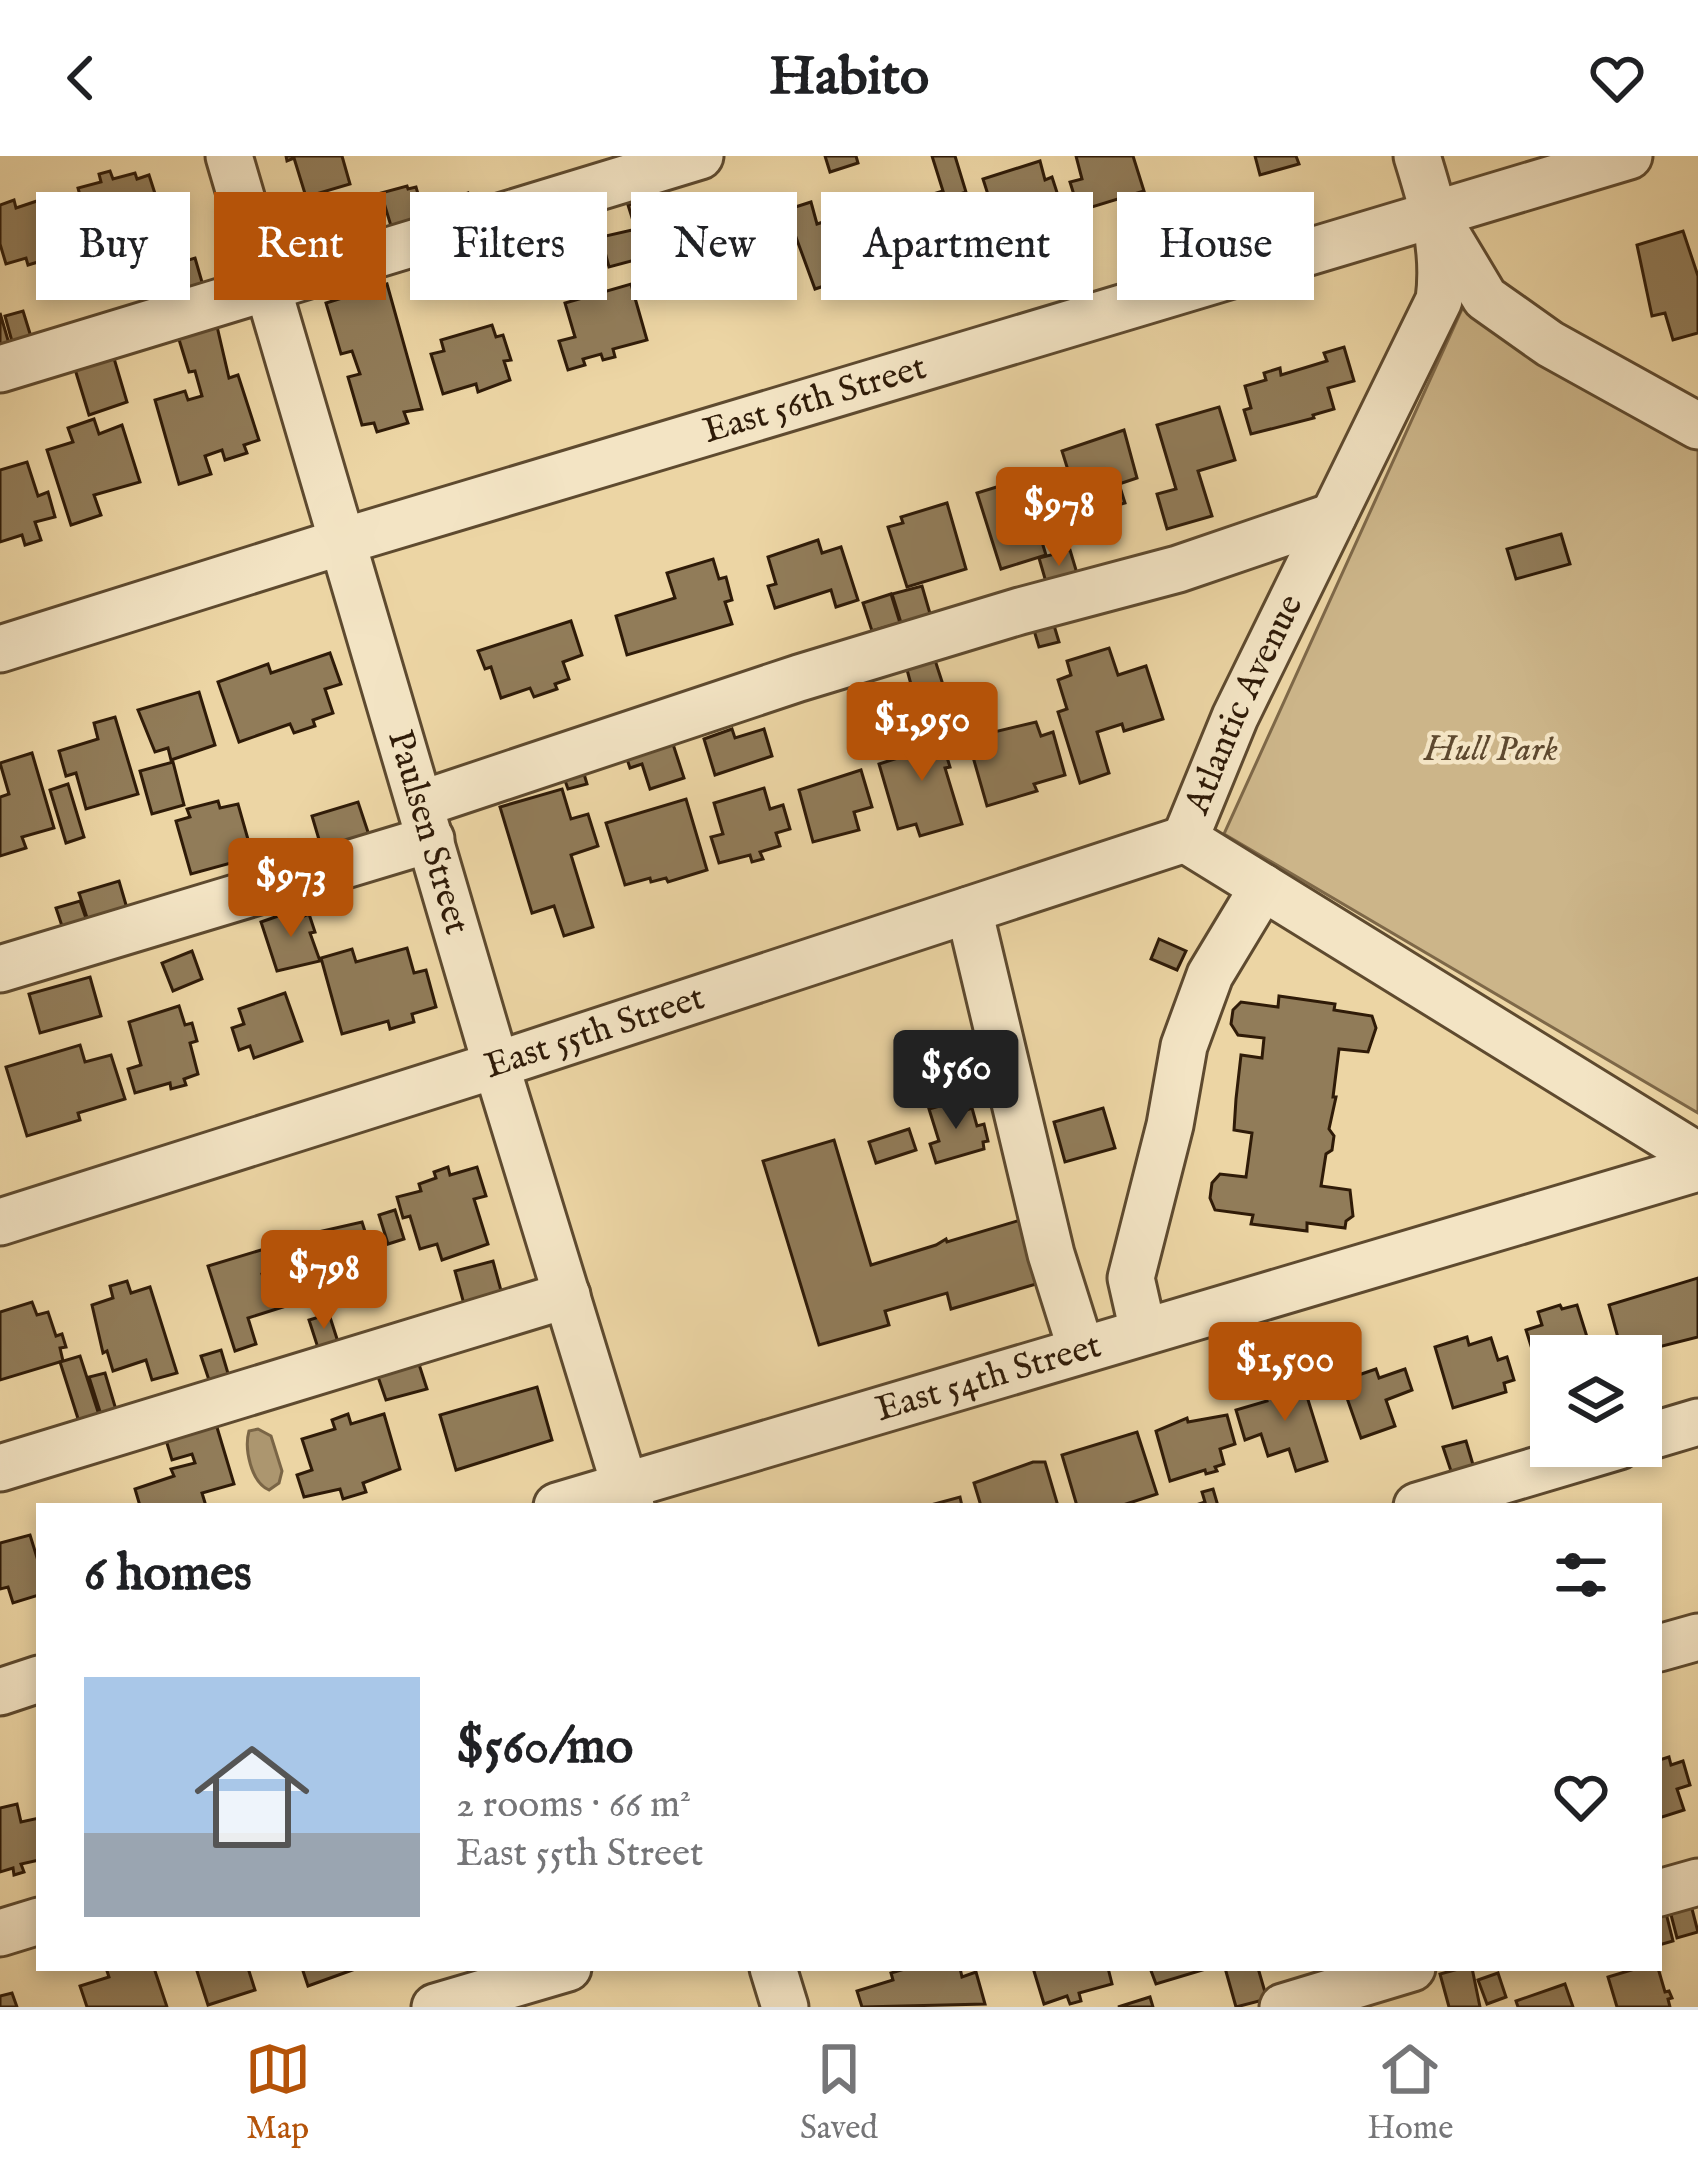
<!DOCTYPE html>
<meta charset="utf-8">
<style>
:root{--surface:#fff;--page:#f6f6f6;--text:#202124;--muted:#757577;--line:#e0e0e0;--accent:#b45309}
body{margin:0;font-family:"IM FELL English",serif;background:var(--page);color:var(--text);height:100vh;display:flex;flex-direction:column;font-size:45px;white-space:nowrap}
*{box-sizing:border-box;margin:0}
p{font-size:39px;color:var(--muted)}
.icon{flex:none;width:66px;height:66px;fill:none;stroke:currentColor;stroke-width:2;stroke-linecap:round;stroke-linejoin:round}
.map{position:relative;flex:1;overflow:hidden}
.sheet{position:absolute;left:36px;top:1347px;width:1626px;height:468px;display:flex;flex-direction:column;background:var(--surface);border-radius:0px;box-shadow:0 6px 18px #0003}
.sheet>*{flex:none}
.guide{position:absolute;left:36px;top:36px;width:1626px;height:108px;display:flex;gap:24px}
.tools{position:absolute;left:1530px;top:1179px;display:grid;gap:24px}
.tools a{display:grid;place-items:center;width:132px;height:132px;border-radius:0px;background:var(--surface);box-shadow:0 6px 18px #0003;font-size:60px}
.price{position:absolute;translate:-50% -102px;padding:0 27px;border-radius:12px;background:var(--accent);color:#fff;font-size:39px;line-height:78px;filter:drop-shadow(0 3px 6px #0008)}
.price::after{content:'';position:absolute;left:50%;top:72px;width:36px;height:27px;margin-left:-18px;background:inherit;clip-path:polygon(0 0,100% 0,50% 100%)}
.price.current{background:#222;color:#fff}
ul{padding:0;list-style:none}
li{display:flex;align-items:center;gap:36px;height:300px;padding:0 48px}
li span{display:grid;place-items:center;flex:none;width:336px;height:240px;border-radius:0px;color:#555}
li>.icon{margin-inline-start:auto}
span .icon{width:144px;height:144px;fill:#fffc;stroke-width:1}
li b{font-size:51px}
h2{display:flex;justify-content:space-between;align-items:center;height:144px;padding:0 48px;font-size:51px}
.tag{padding:0 42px;border-radius:0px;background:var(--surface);box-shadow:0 6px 18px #0003;font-size:42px;line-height:108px}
.tag.current{background:var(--accent);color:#fff}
header{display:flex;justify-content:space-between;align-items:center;height:156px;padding:0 48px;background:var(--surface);font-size:54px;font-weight:800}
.menu{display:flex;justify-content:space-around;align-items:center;height:168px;border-top:3px solid var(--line);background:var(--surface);font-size:33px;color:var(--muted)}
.menu a{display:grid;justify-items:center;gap:6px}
.menu .current{color:var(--accent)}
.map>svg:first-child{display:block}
.green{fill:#ccb589;stroke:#7e6848;stroke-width:3}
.water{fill:#ac966f;stroke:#7a6546;stroke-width:3}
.building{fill:#917c59;stroke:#2f1b08;stroke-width:3}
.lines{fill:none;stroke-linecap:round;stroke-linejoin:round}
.minor-casing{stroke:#5e4a2f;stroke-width:51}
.minor{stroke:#f3e4c4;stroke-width:45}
.labels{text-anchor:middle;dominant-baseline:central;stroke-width:9;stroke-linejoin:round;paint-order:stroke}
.street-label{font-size:36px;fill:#2f1b08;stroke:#f3e4c4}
.park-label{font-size:36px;font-style:italic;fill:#5e492f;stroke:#f3e4c4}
</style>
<header><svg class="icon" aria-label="back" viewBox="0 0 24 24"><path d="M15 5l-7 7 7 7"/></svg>Habito<svg class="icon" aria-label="heart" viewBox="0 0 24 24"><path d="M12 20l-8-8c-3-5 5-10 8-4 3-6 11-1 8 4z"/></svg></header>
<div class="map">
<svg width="1698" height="1851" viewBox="0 0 1698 1851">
<rect width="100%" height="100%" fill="#ecd5a4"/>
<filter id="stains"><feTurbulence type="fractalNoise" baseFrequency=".00167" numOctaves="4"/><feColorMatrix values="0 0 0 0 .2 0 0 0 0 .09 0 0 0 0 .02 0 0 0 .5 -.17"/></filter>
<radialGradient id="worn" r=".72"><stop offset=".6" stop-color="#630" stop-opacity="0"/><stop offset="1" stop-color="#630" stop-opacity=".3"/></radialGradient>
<!-- green -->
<path class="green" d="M1463,151L1698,288V957L1224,678Z"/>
<!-- water -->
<path class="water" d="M258,1273L271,1280L282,1315L279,1327L269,1334C251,1326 244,1293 249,1275Z"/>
<!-- building -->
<g class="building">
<path d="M286,0H342L350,28L306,41L294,2L287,5Z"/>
<path d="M825,0H856L858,7L830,16Z"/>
<path d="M932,0H955L966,36L954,40L963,70L956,72L961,88L931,99L929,92L896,102L889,78L901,74L894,50L943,35Z"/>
<path d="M1076,0H1133L1144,35L1079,55L1070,26L1082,23Z"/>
<path d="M1255,0H1296L1299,8L1260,19Z"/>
<path d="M1040,5L1045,24L1052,21L1063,55L1044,61L1045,65L1016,74L1014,68L985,77L977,53L991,48L983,23Z"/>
<path d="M110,15L113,23L135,17L137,23L149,19L158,47L139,52L146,79L114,88L108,68L81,77L76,56L84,54L78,32L101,26L99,18Z"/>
<path d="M407,30L408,33L416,31L423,55L415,57L417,63L391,70L381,37Z"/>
<path d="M468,37L472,49L440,60L436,49Z"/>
<path d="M55,39L74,95L28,109L26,102L6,108L0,88V49L14,44L16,52Z"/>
<path d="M663,39L664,43L673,40L679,63L671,65L674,77L640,87L628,49Z"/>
<path d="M811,46L817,68L842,60L846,74L861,70L876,114L856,120L858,126L847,129L845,123L815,133L786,54Z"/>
<path d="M333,62L342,90L312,100L303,71Z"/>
<path d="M765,70L780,118L758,125L760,131L748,135L746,128L713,139L709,126L693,131L683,102L714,92L710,81L734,73L738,86L757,79L756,74Z"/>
<path d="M632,74L639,103L609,111L601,81Z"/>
<path d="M1683,75L1698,120V177L1673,184L1665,157L1652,160L1637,89Z"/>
<path d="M487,84L497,116L476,122L467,90Z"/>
<path d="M195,102L204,133L160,145L154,124L164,121L161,112Z"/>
<path d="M387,128L422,253L404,256L408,267L377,276L374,267L362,269L348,221L360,218L352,195L341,198L326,147Z"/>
<path d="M631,128L647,184L613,193L615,201L603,204L601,198L583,203L585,209L568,214L559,185L575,181L565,147Z"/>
<path d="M23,155L32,184L13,189L5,160Z"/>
<path d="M0,157L10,191L0,194Z"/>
<path d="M216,166L229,222L238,219L259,284L244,289L247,297L225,304L222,294L205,300L211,318L179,328L155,244L185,235L188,244L202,240L195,215L189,216L177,177Z"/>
<path d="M492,169L496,181L503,179L511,204L504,205L510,224L478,236L476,228L443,238L431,198L444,195L441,184Z"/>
<path d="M1344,191L1354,225L1328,232L1334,253L1313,259L1314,262L1251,278L1244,254L1251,252L1245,230L1266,224L1264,217L1280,212L1281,219L1327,205L1324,197Z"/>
<path d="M113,199L127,246L89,259L74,210Z"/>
<path d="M1219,251L1235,304L1198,315L1212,360L1167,373L1157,338L1176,333L1157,269Z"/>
<path d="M94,263L99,278L122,269L140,326L94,339L101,359L71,369L47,294L73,286L68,272Z"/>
<path d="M1124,274L1137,322L1119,328L1125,347L1082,359L1062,295Z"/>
<path d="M27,306L38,340L48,336L55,361L35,366L41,384L25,389L22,379L0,386V314Z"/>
<path d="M1034,320L1048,366L1037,370L1046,399L1001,413L977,337L1000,330L998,325L1010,322L1012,326Z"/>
<path d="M947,347L966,413L907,431L888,371L903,367L901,361Z"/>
<path d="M1561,378L1570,408L1516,423L1507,393Z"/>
<path d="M818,384L822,397L841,391L858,444L836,451L831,434L775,452L768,430L776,428L768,401Z"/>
<path d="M1070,394L1079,424L1048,433L1039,402Z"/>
<path d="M713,403L719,423L726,421L732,444L725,446L732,468L627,499L616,460L675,442L667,417Z"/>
<path d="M922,430L931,461L902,470L892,438Z"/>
<path d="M891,438L900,467L872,475L863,447Z"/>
<path d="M571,465L582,499L563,506L569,523L555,528L557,533L534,541L530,532L501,542L491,511L485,513L478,495Z"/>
<path d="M1053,466L1059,486L1039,491L1033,471Z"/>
<path d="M1109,492L1118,519L1146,510L1163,563L1124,575L1122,568L1097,576L1109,617L1080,627L1058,556L1067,553L1058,524L1071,519L1067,505Z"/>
<path d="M330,497L341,528L325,533L333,557L313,564L315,570L294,577L290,568L239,586L218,526L268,508L271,517Z"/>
<path d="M934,501L946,538L916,547L906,510Z"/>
<path d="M199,536L215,589L171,604L168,592L155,596L138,554Z"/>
<path d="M115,561L138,638L86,653L76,617L66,620L59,595L98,583L94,567Z"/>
<path d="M930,563L931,567L936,566L950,611L945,612L962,668L920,680L916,668L898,673L879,608L898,602L896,594L920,587L917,567Z"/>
<path d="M1036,566L1041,580L1053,576L1065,619L1034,628L1037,635L987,650L973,601L982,598L977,580Z"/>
<path d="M732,573L735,582L764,573L772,600L715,619L704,583Z"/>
<path d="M671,582L684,622L650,633L642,608L630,612L625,597Z"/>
<path d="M32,597L54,672L22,681L26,692L0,700V641L9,638L0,607Z"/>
<path d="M173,606L184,649L152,658L140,615Z"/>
<path d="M582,611L587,628L568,633L562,616Z"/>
<path d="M861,614L872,651L854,656L859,674L813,686L799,634Z"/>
<path d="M68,628L84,681L66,687L50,634Z"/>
<path d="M764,632L770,653L783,649L790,673L776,677L780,690L760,696L763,703L752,706L750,699L719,707L711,681L723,678L714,647Z"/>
<path d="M562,633L571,663L588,658L598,690L571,699L593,771L564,780L554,750L532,757L500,651Z"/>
<path d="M686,643L707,714L668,726L666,722L651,726L650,722L625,729L606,667Z"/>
<path d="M218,645L220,652L238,648L253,701L191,718L176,665L190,661L187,653Z"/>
<path d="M358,646L370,682L323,697L312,660Z"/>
<path d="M119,725L129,759L90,771L79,737Z"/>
<path d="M80,745L89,771L65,779L56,752Z"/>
<path d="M301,752L304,760L309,758L315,776L310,777L320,805L277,815L261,766Z"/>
<path d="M1159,783L1186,795L1177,814L1151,803Z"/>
<path d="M407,792L414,817L426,814L436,851L412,858L414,866L390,873L388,865L342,878L321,802L352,793L356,806Z"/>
<path d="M192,795L202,823L173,835L162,807Z"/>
<path d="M90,821L101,860L40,877L29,838Z"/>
<path d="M285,837L302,885L254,902L250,890L239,894L232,872L244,868L239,853Z"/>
<path d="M1279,840L1335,848L1334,854L1372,860L1376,872L1368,896L1339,893L1333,941H1336L1329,973L1334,980L1332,994L1326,998L1321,1030L1350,1034L1353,1060L1346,1065L1345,1072L1307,1067V1075L1251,1068L1253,1059L1215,1054L1210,1042L1212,1027L1220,1018L1246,1021L1252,977L1234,974L1236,943L1241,899L1262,902L1264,882L1238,879L1231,868L1233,854L1241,846L1278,851Z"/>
<path d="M179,850L185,869L192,867L197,885L190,887L198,918L184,923L186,929L171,933L170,927L135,937L128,913L141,909L129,866Z"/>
<path d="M80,889L85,906L111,899L125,943L78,957L80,964L27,980L6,911Z"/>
<path d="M961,944L964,955L972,952L977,970L984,968L988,985L983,986L984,993L936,1007L930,988L939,985L929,953Z"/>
<path d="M1103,952L1115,992L1065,1006L1054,966Z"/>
<path d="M909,973L916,994L876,1007L869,986Z"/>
<path d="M834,984L871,1109L936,1089L946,1083L947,1086L1024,1063L1043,1126L951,1153L947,1137L885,1155L889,1169L819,1189L763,1005Z"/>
<path d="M448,1011L450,1019L477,1011L486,1040L474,1043L488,1088L442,1104L437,1088L420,1093L410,1060L403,1062L397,1041L421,1035L419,1028L436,1022L434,1016Z"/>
<path d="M395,1054L404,1083L388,1088L379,1059Z"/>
<path d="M362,1066L369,1088L358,1091L371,1136L329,1148L322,1126L314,1128L300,1080Z"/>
<path d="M271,1091L278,1113L262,1118L268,1137L278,1134L283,1151L248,1162L256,1188L235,1195L208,1110Z"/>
<path d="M493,1105L503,1142L465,1152L455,1115Z"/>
<path d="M1698,1122V1181L1623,1200L1609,1149Z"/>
<path d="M127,1125L131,1137L150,1131L177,1217L152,1224L146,1204L113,1215L107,1195L103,1197L92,1149L113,1142L110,1130Z"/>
<path d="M32,1146L37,1159L48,1156L56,1180L62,1178L66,1191L60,1192L63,1205L0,1224V1156Z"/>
<path d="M1560,1149L1562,1153L1577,1149L1593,1200H1551V1254L1526,1174L1542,1169L1538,1156Z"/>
<path d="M329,1158L339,1189L319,1195L309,1164Z"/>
<path d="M1467,1181L1469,1189L1491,1182L1498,1204L1507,1201L1514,1224L1504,1227L1506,1236L1453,1252L1435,1191Z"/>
<path d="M221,1194L230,1224L211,1230L201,1200Z"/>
<path d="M416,1199L427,1233L386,1244L375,1212Z"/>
<path d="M80,1200L101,1265L81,1272L60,1206Z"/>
<path d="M1376,1213L1379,1222L1405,1213L1412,1234L1386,1244L1395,1270L1361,1282L1341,1225Z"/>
<path d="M105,1217L117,1257L102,1262L89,1221Z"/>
<path d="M1289,1220L1294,1237L1305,1234L1327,1305L1296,1315L1289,1293L1268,1300L1261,1278L1245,1284L1236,1254L1267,1245L1262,1228Z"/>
<path d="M537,1231L552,1284L456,1314L440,1259Z"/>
<path d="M213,1258L234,1328L202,1337L206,1350H140L135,1333L174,1320L171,1313L195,1307L192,1298L172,1304L163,1274Z"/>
<path d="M348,1258L351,1268L384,1258L400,1313L363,1327L366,1336L343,1343L340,1333L304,1341L297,1319L312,1314L302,1283L335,1273L332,1264Z"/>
<path d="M1227,1259L1235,1288L1220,1293L1224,1308L1215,1311L1217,1315L1206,1318L1205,1314L1170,1325L1156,1275L1187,1262L1188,1266Z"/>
<path d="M1137,1276L1157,1338L1120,1350H1077L1062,1299Z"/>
<path d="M1466,1285L1474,1312L1452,1318L1443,1291Z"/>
<path d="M1033,1306H1045L1058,1350H981L974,1327Z"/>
<path d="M1213,1333L1218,1350H1193L1205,1346L1202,1336Z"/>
<path d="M960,1341L962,1350H927Z"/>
<path d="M30,1379L39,1408V1439L13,1447L8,1431L0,1433V1387Z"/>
<path d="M1669,1601L1671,1609L1683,1605L1690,1629L1677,1633L1684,1654L1659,1662V1604Z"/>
<path d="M17,1648L21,1666L39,1662V1704L21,1708L24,1716L14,1719L13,1712L0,1716V1652Z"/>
<path d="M1691,1749L1698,1776L1677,1782L1670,1755Z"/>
<path d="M1666,1757L1673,1785L1659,1789V1759Z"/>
<path d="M106,1812H154L167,1851H87L80,1830L109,1821Z"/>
<path d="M196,1812H248L255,1834L208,1849Z"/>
<path d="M302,1812H358L308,1830Z"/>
<path d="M908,1812H960L962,1821L976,1816L985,1848L862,1851L857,1835L893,1824L891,1817Z"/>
<path d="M1033,1812H1108L1112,1828L1079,1837L1081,1845L1070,1848L1067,1840L1044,1848Z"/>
<path d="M1150,1812H1209L1156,1828Z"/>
<path d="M1225,1812H1258L1267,1843L1236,1851Z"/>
<path d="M1462,1812H1472L1480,1851H1449L1440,1818Z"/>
<path d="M1638,1812H1658L1665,1836L1669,1835L1672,1842L1668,1843L1670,1851H1617L1608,1821Z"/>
<path d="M1498,1817L1506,1841L1487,1848L1478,1824Z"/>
<path d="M1565,1828L1573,1851H1518L1516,1845Z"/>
<path d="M12,1837L17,1851H0V1840Z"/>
<path d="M1150,1841L1153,1851H1118Z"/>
</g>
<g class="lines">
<defs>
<g id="minor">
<path id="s1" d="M229,0L496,909L631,1350"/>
<path d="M1443,72L1485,142L1550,188L1698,270"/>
<path d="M0,213L700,0"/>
<path id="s2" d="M0,493L344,385L1629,0"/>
<path d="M421,648L799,522L1020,455L1178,413L1333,360"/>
<path id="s3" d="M1185,683L1235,561L1439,144C1446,93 1432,48 1417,0"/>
<path d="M1185,683L1698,1000"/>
<path d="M969,754L1051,1098L1081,1193"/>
<path d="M0,813L431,683"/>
<path id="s4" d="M0,1066L496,909L1185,683"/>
<path d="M1143,1175L1131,1122L1170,969L1184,890L1210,819L1263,731"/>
<path d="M1641,1283L1698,1266"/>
<path d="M0,1312L567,1139"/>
<path id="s5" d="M557,1350L1698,1012"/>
<path d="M1417,1350L1619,1290"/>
<path d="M1659,1492L1698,1481"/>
<path d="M0,1536L39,1523"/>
<path d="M1659,1737L1698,1726"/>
<path d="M0,1777L39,1765"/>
<path d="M773,1812L785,1851"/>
<path d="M435,1851L568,1812"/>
<path d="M1283,1851L1412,1812"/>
</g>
</defs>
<!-- minor casing -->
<use href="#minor" class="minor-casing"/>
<!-- minor -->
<use href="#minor" class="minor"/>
</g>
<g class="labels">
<!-- street labels -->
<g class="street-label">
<text stroke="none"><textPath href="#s2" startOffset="852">East 56th Street</textPath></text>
<text stroke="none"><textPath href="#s3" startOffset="147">Atlantic Avenue</textPath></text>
<text stroke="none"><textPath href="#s1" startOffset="705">Paulsen Street</textPath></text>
<text stroke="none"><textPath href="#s4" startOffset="624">East 55th Street</textPath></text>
<text stroke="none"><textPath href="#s5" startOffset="450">East 54th Street</textPath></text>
</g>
<!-- park labels -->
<g class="park-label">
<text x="1491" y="594">Hull Park</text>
</g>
</g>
<rect width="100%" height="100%" filter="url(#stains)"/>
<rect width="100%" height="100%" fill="url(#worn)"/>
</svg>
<div class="tools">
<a><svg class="icon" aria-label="layers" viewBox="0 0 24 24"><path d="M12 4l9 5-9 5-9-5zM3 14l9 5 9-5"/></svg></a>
</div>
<b class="price" style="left:1059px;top:413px">$978</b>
<b class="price" style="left:922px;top:628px">$1,950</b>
<b class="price" style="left:291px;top:784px">$973</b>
<b class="price current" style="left:956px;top:976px">$560</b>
<b class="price" style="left:324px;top:1176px">$798</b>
<b class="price" style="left:1285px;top:1268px">$1,500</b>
<div class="guide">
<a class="tag">Buy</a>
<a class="tag current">Rent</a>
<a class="tag">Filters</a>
<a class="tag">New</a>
<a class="tag">Apartment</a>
<a class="tag">House</a>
</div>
<section class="sheet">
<h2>6 homes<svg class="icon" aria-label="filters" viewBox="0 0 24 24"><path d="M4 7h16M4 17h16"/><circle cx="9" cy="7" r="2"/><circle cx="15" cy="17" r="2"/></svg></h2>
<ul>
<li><span style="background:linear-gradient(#a9c7e8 65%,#9aa5b1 0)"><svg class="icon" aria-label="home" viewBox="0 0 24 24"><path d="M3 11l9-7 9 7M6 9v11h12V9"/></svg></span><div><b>$560/mo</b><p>2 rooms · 66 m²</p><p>East 55th Street</p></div><svg class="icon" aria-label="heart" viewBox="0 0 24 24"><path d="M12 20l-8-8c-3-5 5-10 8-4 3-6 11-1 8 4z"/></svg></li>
</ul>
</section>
</div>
<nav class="menu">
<a class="current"><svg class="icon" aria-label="map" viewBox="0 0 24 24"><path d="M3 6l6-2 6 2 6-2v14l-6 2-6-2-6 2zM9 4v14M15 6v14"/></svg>Map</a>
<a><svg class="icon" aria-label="saved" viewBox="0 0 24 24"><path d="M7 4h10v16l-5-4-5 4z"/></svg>Saved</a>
<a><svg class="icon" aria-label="home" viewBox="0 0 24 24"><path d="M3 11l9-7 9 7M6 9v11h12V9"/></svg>Home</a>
</nav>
